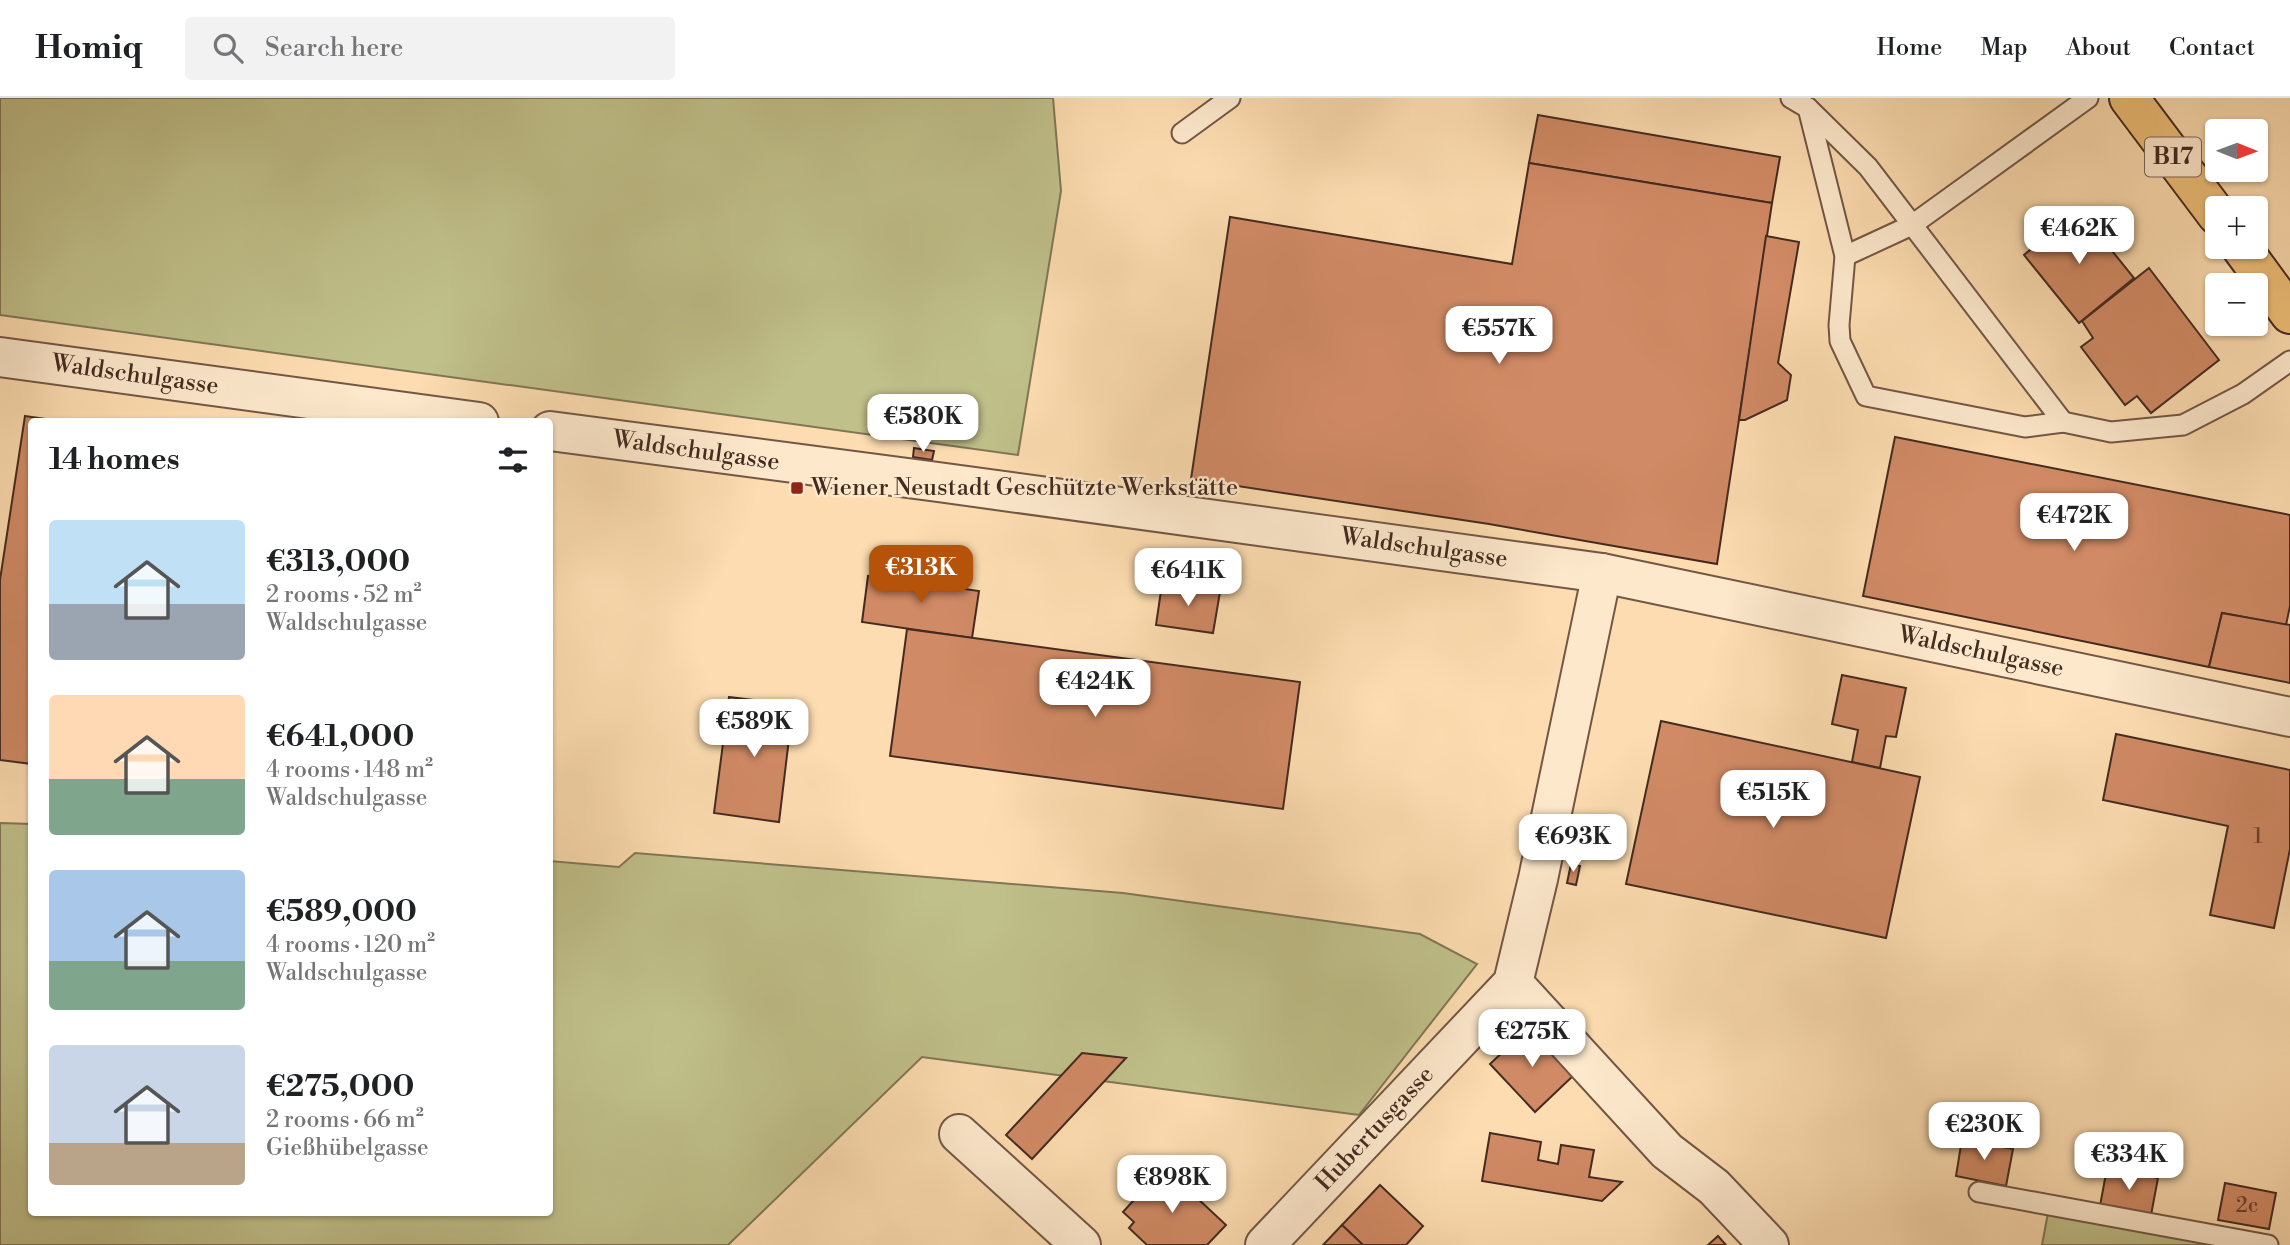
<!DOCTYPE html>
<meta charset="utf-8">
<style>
:root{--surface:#fff;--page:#f2f2f2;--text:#202124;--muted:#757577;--line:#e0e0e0;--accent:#b45309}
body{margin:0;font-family:"Libre Bodoni",serif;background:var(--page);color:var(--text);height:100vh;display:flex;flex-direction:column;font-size:26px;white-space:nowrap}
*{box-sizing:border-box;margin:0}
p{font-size:23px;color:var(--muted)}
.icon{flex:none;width:38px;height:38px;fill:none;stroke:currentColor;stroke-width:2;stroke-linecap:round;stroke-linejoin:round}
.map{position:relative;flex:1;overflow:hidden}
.drawer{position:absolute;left:28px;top:320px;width:525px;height:798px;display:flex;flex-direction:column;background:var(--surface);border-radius:7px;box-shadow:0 2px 5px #0004}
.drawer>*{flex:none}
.needle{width:46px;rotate:91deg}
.controls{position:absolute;left:2205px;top:21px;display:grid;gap:14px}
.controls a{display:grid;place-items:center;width:63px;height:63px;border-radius:7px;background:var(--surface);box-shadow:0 2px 5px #0004;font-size:35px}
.price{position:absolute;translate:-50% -60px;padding:0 16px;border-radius:14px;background:#fff;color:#222;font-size:23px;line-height:46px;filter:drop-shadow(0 2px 4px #0008)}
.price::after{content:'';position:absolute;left:50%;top:42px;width:21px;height:16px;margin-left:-10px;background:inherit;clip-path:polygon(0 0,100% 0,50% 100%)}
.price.selected{background:var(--accent);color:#fff}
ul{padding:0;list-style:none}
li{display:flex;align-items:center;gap:21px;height:175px;padding:0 21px}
li span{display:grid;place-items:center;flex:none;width:196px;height:140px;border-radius:7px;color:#555}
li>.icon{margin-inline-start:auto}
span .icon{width:84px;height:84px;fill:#fffc;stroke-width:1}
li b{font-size:30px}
h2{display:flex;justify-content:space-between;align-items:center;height:84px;padding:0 21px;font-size:30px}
header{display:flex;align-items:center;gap:42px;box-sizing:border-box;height:98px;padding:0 35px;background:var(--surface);border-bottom:2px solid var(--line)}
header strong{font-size:33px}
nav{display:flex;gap:38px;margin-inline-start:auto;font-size:24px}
.search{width:490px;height:63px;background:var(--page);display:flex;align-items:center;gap:18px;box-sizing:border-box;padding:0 24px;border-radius:7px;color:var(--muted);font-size:26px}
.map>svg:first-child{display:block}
.green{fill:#c0c08a;stroke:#827656;stroke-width:2}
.building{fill:#d08a65;stroke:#442b21;stroke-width:2}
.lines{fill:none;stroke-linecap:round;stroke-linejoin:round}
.lane-casing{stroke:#725745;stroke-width:23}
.street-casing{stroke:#725745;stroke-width:42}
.primary-casing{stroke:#442b21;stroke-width:42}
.lane{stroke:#fde8cc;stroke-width:19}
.street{stroke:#fde8cc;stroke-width:38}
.primary{stroke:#eebe78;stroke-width:38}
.poi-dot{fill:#8f2418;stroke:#fde8cc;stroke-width:2.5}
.labels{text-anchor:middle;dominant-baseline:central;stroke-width:5;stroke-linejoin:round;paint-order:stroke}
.number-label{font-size:21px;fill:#674332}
.shield{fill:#fde8cc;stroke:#7c6454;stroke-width:2}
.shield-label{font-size:23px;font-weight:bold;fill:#442b21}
.street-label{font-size:24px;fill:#442b21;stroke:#fde8cc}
.poi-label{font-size:24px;fill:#442b21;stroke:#fde8cc;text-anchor:start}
</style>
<header>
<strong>Homiq</strong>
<div class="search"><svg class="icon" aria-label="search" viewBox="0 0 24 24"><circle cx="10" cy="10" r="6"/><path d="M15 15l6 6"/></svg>Search here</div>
<nav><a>Home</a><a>Map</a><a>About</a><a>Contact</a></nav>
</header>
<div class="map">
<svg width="2290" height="1147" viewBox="0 0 2290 1147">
<rect width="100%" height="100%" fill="#fcdcb0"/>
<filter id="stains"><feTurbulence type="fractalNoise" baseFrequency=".00286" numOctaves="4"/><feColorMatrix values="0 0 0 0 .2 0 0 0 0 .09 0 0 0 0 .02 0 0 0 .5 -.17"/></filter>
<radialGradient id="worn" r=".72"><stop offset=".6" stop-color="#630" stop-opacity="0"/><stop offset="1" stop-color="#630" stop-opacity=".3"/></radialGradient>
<!-- green -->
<g class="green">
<path d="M0,0H1053L1061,93L1018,357L0,217Z"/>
<path d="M0,725L31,726L32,1115H550V763L619,769L635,755L1123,795L1420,836L1477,866L1359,1017L922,959L728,1147H0Z"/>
<path d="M2048,1115L2216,1147H2042Z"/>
</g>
<!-- building -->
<g class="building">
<path d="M1538,17L1780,59L1772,105L1529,65Z"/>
<path d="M1529,65L1772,105L1717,466L1489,426L1191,381L1230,119L1512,166Z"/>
<path d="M2079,112L2134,180L2079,225L2024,157Z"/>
<path d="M1766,138L1799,144L1778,265L1791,277L1787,302L1745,322H1739Z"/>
<path d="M2149,170L2219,262L2151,315L2137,298L2125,307L2081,249L2093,240L2082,223Z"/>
<path d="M25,318L66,324H32V666L0,662V482Z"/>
<path d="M1895,339L2290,417V508L2286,527L2222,515L2209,569L1863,498Z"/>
<path d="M914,350L934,353L932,362L913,359Z"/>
<path d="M914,471L938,475L937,487L979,493L972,540L862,524L868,478L912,484Z"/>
<path d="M1162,486L1220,494L1213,535L1156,527Z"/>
<path d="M2222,515L2290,527V585L2209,569Z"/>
<path d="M907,531L1300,584L1283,711L890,658Z"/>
<path d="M1842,577L1906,590L1896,639L1886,638L1880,670L1852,664L1858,632L1832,626Z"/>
<path d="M729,599L793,607L779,724L714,715Z"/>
<path d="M1661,623L1920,679L1886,840L1626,786Z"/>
<path d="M2116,636L2290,672V751L2274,830L2210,817L2228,728L2103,702Z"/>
<path d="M1571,766L1580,768L1576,787L1567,785Z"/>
<path d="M1530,928L1575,976L1535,1014L1490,966Z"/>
<path d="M1082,955L1126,960L1032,1061L1006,1037Z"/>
<path d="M1490,1035L1541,1044L1538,1062L1558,1066L1561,1047L1594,1052L1589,1079L1622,1084L1602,1103L1482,1083Z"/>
<path d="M1962,1041L2013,1051L2006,1088L1956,1078Z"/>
<path d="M1164,1069L1226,1127L1207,1147H1147L1129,1130L1134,1124L1123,1114Z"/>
<path d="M2107,1070L2158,1080L2151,1117L2100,1108Z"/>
<path d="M2225,1085L2276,1095L2269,1131L2218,1122Z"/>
<path d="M1380,1087L1423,1128L1406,1147H1363L1342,1127Z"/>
<path d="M1342,1127L1363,1147H1323Z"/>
<path d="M1718,1138L1726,1147H1708Z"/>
</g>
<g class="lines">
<defs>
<g id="lane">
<path d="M1791,0L1808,10L1868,69L2063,324"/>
<path d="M1808,10L1845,158L1839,227L1840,243L1866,298L2025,329L2063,324L2111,334L2183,327L2243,296L2290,263"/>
<path d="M1182,35L1230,0"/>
<path d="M1845,158L1912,127L2088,0"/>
<path d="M1979,1094L2268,1147"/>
</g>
<g id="street">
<path d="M0,259L479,324"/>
<path d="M550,333L938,384L1602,475L2290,619"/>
<path d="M1513,885L1667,1053L1714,1089L1769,1147"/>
<path d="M959,1036L1081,1147"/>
<path d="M1265,1147L1513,885L1538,781L1602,475"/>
</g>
<g id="primary">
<path d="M2129,0L2217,117"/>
<path d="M2241,149L2290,216"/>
</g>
</defs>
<!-- lane casing -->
<use href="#lane" class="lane-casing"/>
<!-- street casing -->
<use href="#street" class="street-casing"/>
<!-- primary casing -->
<use href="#primary" class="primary-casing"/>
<!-- lane -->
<use href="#lane" class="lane"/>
<!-- street -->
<use href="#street" class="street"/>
<!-- primary -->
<use href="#primary" class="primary"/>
</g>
<!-- markers -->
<rect class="poi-dot" x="790" y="383" width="14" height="14" rx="3.5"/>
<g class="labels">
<!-- number labels -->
<g class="number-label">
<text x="2258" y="739">1</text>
<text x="2247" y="1108">2c</text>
</g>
<!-- shield labels -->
<rect class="shield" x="2145" y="39.5" width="56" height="39" rx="5"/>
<g class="shield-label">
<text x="2173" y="59">B17</text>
</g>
<!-- street labels -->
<g class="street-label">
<text transform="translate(135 277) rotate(8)">Waldschulgasse</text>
<text transform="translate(696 353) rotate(8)">Waldschulgasse</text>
<text transform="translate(1424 450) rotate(8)">Waldschulgasse</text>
<text transform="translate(1981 554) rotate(12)">Waldschulgasse</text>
<text transform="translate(1375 1031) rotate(-47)">Hubertusgasse</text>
</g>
<!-- poi labels -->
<g class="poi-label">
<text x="811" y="390">Wiener Neustadt Geschützte Werkstätte</text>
</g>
</g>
<rect width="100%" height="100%" filter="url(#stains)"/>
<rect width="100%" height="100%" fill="url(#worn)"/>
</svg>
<div class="controls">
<a><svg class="needle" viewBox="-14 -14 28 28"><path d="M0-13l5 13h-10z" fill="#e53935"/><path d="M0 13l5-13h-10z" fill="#757577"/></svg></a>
<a>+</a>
<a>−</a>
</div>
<b class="price" style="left:2079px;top:168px">€462K</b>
<b class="price" style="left:1499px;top:268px">€557K</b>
<b class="price" style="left:923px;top:356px">€580K</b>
<b class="price" style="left:2074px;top:455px">€472K</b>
<b class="price selected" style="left:921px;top:507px">€313K</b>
<b class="price" style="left:1188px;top:510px">€641K</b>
<b class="price" style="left:1095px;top:621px">€424K</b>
<b class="price" style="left:754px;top:661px">€589K</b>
<b class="price" style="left:1773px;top:732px">€515K</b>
<b class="price" style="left:1573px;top:776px">€693K</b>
<b class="price" style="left:1532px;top:971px">€275K</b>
<b class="price" style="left:1984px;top:1064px">€230K</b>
<b class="price" style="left:2129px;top:1094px">€334K</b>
<b class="price" style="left:1172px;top:1117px">€898K</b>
<section class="drawer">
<h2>14 homes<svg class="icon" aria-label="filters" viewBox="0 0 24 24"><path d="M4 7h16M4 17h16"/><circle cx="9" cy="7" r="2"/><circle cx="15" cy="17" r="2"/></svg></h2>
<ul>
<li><span style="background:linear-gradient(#bfe0f5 60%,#9aa5b1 0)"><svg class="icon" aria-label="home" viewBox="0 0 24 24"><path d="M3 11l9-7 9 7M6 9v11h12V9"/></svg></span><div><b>€313,000</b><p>2 rooms · 52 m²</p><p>Waldschulgasse</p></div></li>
<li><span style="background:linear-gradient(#ffd9b3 60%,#7fa58c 0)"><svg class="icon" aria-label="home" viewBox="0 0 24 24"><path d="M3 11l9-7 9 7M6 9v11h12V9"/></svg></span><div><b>€641,000</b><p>4 rooms · 148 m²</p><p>Waldschulgasse</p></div></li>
<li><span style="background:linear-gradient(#a9c7e8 65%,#7fa58c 0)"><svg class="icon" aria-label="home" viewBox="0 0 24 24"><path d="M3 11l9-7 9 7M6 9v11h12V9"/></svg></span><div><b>€589,000</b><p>4 rooms · 120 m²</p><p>Waldschulgasse</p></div></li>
<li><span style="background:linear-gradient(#c9d6e8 70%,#b9a48a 0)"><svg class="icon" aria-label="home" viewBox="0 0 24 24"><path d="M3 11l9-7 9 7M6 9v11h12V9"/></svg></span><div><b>€275,000</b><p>2 rooms · 66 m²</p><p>Gießhübelgasse</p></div></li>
</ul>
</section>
</div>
